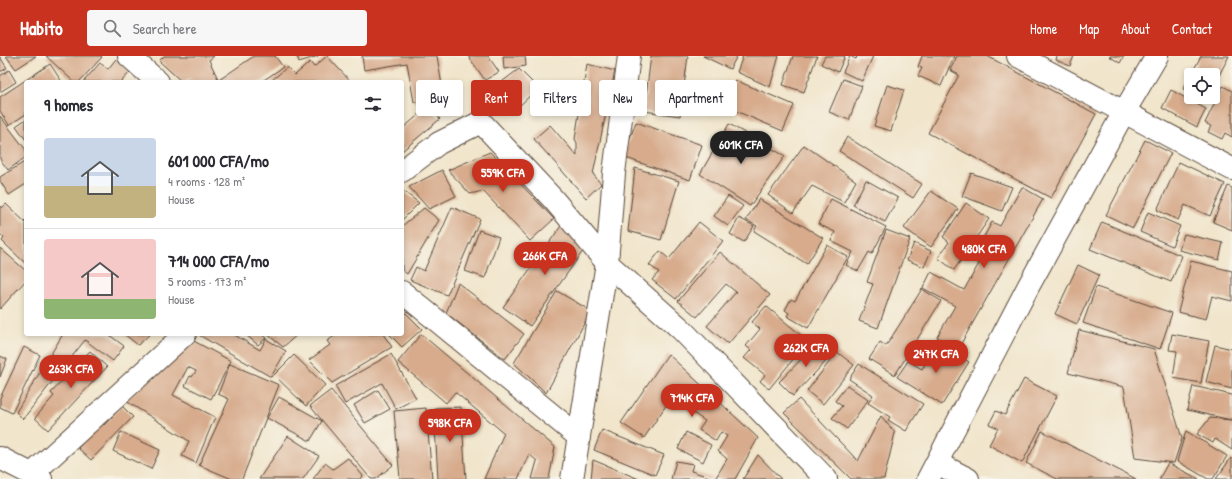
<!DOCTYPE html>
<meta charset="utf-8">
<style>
:root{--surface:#fff;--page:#f7f7f7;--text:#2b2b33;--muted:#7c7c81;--line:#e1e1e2;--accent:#c8321e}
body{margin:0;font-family:"Patrick Hand",sans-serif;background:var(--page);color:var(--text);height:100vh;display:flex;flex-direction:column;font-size:15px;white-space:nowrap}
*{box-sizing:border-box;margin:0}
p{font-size:13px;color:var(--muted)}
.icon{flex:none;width:22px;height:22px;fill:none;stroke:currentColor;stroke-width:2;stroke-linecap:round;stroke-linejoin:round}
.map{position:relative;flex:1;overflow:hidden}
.details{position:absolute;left:24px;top:24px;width:380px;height:256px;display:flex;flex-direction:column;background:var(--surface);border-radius:4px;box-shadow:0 2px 6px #0003}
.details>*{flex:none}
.guide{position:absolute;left:416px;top:24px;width:380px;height:36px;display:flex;gap:8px}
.buttons{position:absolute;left:1184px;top:12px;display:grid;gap:8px}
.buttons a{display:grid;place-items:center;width:36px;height:36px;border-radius:4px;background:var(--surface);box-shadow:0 2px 6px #0003;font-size:20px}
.price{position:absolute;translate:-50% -34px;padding:0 9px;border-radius:14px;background:var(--accent);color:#fff;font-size:13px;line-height:26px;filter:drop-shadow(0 1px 2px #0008)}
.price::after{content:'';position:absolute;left:50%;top:24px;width:12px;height:9px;margin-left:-6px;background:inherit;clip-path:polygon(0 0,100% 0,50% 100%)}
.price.current{background:#222;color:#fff}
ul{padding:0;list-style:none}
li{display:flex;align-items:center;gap:12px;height:100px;padding:0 20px}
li+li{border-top:1px solid var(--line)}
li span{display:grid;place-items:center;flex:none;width:112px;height:80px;border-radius:4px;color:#555}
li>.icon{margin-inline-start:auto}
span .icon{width:48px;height:48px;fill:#fffc;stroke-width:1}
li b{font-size:17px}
h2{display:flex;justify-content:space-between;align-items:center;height:48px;padding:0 20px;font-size:17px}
.chip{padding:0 14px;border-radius:4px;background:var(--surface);box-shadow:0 2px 6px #0003;font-size:14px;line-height:36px}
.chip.current{background:var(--accent);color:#fff}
header{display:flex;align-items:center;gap:24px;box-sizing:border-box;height:56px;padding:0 20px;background:var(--accent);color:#fff}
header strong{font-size:19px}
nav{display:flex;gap:22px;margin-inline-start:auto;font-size:14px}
.search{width:280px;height:36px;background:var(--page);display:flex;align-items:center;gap:10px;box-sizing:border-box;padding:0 14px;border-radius:4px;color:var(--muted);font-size:15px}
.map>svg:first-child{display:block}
.building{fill:#d7ab8c}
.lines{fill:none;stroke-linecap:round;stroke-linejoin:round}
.minor-casing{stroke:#564638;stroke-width:24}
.minor{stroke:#fff;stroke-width:22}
</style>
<header>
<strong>Habito</strong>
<div class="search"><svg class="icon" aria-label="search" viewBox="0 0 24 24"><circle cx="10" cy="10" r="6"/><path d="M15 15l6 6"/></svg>Search here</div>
<nav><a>Home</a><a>Map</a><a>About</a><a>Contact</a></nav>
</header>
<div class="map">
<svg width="1232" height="423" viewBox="0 0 1232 423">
<rect width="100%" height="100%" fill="#f7f3e8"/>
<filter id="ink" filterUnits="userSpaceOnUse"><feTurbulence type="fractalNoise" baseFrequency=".025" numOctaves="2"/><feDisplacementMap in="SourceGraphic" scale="8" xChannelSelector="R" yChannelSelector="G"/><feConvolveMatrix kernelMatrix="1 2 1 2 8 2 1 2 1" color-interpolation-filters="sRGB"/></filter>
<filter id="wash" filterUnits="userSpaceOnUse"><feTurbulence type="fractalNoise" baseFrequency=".012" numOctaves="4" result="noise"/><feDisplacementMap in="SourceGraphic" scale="16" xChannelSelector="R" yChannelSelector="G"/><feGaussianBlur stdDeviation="0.9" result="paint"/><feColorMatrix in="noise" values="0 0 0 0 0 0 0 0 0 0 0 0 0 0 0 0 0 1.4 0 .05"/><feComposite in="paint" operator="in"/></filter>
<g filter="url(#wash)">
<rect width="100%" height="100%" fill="#f1e5cb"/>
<g id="blocks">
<!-- building -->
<g class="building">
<path d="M6,0H36L16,13Z"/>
<path d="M46,0H101L102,1L79,26H74Z"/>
<path d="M164,0H214L209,4L219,25L194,26L190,22L185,26H182L159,5Z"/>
<path d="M254,0H275L283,11L261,26H221L219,24Z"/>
<path d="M297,0H318L299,6Z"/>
<path d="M327,0L351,26H270L287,11L295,19L310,6L314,11Z"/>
<path d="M362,0H437L444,41L414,46L407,7L364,14Z"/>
<path d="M468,0H488L499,16L485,24Z"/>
<path d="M503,0H525L526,10L504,13Z"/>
<path d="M651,0H688L680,60L644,55Z"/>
<path d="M703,0H737L730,13Z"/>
<path d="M743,0H779L770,31L737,16Z"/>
<path d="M793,0H817L804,36L783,29Z"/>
<path d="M825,0H845L838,16L821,8Z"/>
<path d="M850,0L856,3L857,0H873L862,25L843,16Z"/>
<path d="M922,0H954L941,30L918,20L922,12L918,11Z"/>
<path d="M957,0H987L1096,58L1051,142L928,77L959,19L950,14Z"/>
<path d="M1057,0H1074L1070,10L1056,4Z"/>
<path d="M1109,0H1124L1120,7Z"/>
<path d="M1201,0H1229L1213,31V19H1191Z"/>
<path d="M0,1L7,12L0,16Z"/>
<path d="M116,3L130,16L121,26H83L100,7L108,13Z"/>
<path d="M50,8L62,26H26V58L9,69L0,55V41Z"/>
<path d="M587,8L615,15L593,118L601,128L586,142L534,83L550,69L577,100V87L575,83Z"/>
<path d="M519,13L538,32L513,56L491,34Z"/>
<path d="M9,14L16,26L0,36V20Z"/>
<path d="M1191,19V37L1183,33Z"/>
<path d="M843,23L862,30L849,64L829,56Z"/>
<path d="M735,24L794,49L783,75L724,50Z"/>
<path d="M887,29L904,34L891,75L874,70Z"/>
<path d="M1223,30L1232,35V81L1225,77L1222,83L1208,76L1211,70L1205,67Z"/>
<path d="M1171,34L1206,53L1197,71L1162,52Z"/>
<path d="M429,50L440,63L402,95V73Z"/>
<path d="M0,60L26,94V101L8,114L0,103Z"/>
<path d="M26,63V84L16,70Z"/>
<path d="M636,66L702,89L690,124L623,101Z"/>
<path d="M729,68L785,100L750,150L700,118Z"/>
<path d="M847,81L922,128L913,142L839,95Z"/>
<path d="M1145,84L1171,97L1133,172L1106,159Z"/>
<path d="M804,89L856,125L844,146L812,130L793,157L768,139Z"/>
<path d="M490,96L554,163L530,185L483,135L470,138L448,114Z"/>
<path d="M26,105V128L9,139L0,125V121Z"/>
<path d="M1179,106L1225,128L1210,160L1185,149L1178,164L1157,154Z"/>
<path d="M635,112L679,125L661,184L628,175Z"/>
<path d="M442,114L456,140L429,153L409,131Z"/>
<path d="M971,117L1012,131L1002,155L962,140Z"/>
<path d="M866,124L898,142L885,166L853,149Z"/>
<path d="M1228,130L1232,132V174L1213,166Z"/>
<path d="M1022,131L1043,143L958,293L937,281L955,250L923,232L931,216L964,234L981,204L974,199L992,166L1000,170Z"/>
<path d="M402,134L419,147L402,164Z"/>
<path d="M931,135L958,153L931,191L904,172Z"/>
<path d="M728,140L743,150L728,170L714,160Z"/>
<path d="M759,143L823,182L807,208L754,175L757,170L746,164Z"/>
<path d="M831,143L886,171L872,198L869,196L858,215L846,209L853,196L831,185L835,176L818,168Z"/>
<path d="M966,147L989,163L954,214L938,202L949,186L943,181Z"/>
<path d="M6,148L26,167V208L2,185L4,182L0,178V150L2,152Z"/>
<path d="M452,151L480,163L447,239L410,224L416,211L424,215Z"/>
<path d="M424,152L439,164L407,218L402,214V170Z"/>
<path d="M1148,156L1180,170L1172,190L1140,176Z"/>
<path d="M739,162L754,170L744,186L730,178Z"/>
<path d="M699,166L723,185L676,243L652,224L659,216L649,209L660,195L669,203Z"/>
<path d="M1102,166L1182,200L1171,226L1090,193Z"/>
<path d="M561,170L588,188L530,270L503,251Z"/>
<path d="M479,174L499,181L485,222L465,215Z"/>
<path d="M886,174L910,183L878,272L859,265L873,228L867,226Z"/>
<path d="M1184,178L1223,187L1219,204L1179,194Z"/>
<path d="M914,187L931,195L924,211L907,204Z"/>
<path d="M827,189L848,201L808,272L787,260L789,257L785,254L791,243L795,245Z"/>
<path d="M0,192L26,215V224L0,253Z"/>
<path d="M720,196L770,239L728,288L707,270L736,236L726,228L697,261L678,245Z"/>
<path d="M1191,205L1232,215V245L1212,240L1206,263L1178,256Z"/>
<path d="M1078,209L1099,219L1077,268L1055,258Z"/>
<path d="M458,227L524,278L505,303L446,257Z"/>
<path d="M1096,231L1172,257L1160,293L1083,267Z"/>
<path d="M922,233L941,245L895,319L869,303L880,286L886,290Z"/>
<path d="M557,235L591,255L546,337L514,307Z"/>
<path d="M766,250L808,285L769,333L760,325L765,319L744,302L751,294L746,290L760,273L752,266Z"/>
<path d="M402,253L422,273L402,291L389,278H402Z"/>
<path d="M1079,274L1154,293L1182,382L1174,407L1135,402L1124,331L1068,317Z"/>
<path d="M63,278H108L124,290L113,305L85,284L23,363L16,356Z"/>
<path d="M124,278H150L138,289Z"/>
<path d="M200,278H233L260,294L266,283L286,295L271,321L199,279Z"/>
<path d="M245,278H261L266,282L258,289Z"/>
<path d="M267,278H298L283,291Z"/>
<path d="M338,278H357L358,279L360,278H383L392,291L332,327L309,304L330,289L327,285Z"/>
<path d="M421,278L555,391L549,423H532L537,405L529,398L518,423H484L504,377L455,336L446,347L398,306Z"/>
<path d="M1172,278L1209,285L1201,327L1173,322L1177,295L1169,294Z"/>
<path d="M190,283L231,305L211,343L185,330L190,320L192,321L196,315L188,311L173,339L215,361L196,407L182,400L189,385L126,345Z"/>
<path d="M819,285L833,298L793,340L779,326Z"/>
<path d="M939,287L969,306L942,349L897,321L908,305L922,313Z"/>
<path d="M1215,289L1232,293V333L1206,326Z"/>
<path d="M24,291L40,299L12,357L0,351V342Z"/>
<path d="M90,295L107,311L48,374L35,362L54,340L51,337Z"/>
<path d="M837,296L854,309L823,348L807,335Z"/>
<path d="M391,298L416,342L396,353L382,327L345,348L335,330Z"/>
<path d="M668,298L758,382L735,423H671L676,405L693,408L691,415L715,423L727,403L718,395L727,380L721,376L716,385L699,374L705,365L671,342L644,382L621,367Z"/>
<path d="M294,299L325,329L306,350L274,319Z"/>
<path d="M0,300L7,303L0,321Z"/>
<path d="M230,308L279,329L242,423H232L199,409L229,343L218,338Z"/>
<path d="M859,308L923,348L906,375L888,364L890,361L868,347L873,339L849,323Z"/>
<path d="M1024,323L1057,340L1022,407L989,389L998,372L989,368L996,355L1005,359Z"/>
<path d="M847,329L868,344L847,373L832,362L842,350L835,345Z"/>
<path d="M1193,330L1232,339V358L1231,364L1187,354Z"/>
<path d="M331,334L393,409L376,423H371L310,350Z"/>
<path d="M378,334L390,353L365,367L354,349Z"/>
<path d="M279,341L322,365L310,385L267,362Z"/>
<path d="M799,343L858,405L881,360L895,377L884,423H851L784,357Z"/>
<path d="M122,350L133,361L91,404L78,392L92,377L100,365L104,369Z"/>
<path d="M461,351L466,423H438L434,352Z"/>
<path d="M426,352L432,423H400L394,355Z"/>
<path d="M1210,362L1232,364V394L1215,383L1213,387L1197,378Z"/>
<path d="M602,374L664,399L655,419L594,394Z"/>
<path d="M1042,375L1136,423H1057L1026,407Z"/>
<path d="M1186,375L1227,400L1213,423H1208L1177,405Z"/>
<path d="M121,376L160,394L151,413L113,395Z"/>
<path d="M686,376L711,389L703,406L678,393Z"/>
<path d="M288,380L319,400L303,423H259Z"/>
<path d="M758,399L781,423H743Z"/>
<path d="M348,402L363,420L361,423H313L325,407L333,413Z"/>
<path d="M1231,402L1232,403V423H1216Z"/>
<path d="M593,404L639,423H591Z"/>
<path d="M1168,407L1199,423H1159Z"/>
</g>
</g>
</g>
<g filter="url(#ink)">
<use href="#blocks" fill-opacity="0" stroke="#564638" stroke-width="1"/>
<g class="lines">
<defs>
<g id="minor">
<path d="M129,0L158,26"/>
<path d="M1018,0L1232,113"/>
<path d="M402,115L439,87L481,66L553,143L607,207L681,273L826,423"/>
<path d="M402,236L579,381"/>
<path d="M0,402L41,423"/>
<path d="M937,407L968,423"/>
<path d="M32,418L185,278"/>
<path d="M572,423L607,207L614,117L629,0"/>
<path d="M928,423L1028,231L1124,56L1157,0"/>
</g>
</defs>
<!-- minor casing -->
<use href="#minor" class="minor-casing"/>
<!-- minor -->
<use href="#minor" class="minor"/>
</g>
</g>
</svg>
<div class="buttons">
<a><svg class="icon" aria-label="locate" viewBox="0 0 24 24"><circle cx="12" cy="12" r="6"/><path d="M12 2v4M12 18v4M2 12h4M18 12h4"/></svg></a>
</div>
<b class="price current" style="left:741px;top:109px">601K CFA</b>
<b class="price" style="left:503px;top:137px">559K CFA</b>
<b class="price" style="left:984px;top:213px">480K CFA</b>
<b class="price" style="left:545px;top:220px">266K CFA</b>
<b class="price" style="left:806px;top:312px">262K CFA</b>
<b class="price" style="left:936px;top:318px">247K CFA</b>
<b class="price" style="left:71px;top:333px">263K CFA</b>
<b class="price" style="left:692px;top:362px">714K CFA</b>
<b class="price" style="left:450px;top:387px">598K CFA</b>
<div class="guide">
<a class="chip">Buy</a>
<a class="chip current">Rent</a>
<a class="chip">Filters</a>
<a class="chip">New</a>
<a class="chip">Apartment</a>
</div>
<section class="details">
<h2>9 homes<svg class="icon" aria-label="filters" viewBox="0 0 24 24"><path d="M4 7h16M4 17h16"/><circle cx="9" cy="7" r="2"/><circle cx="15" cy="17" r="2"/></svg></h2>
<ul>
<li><span style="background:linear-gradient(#c9d6e8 60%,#c2b280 0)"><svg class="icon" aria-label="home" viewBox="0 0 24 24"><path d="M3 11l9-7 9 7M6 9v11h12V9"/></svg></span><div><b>601 000 CFA/mo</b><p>4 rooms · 128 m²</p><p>House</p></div></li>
<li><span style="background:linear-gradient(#f6c9c9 75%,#8fb573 0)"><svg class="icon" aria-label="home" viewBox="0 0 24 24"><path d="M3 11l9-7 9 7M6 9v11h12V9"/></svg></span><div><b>714 000 CFA/mo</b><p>5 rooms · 173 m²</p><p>House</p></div></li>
</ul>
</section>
</div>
